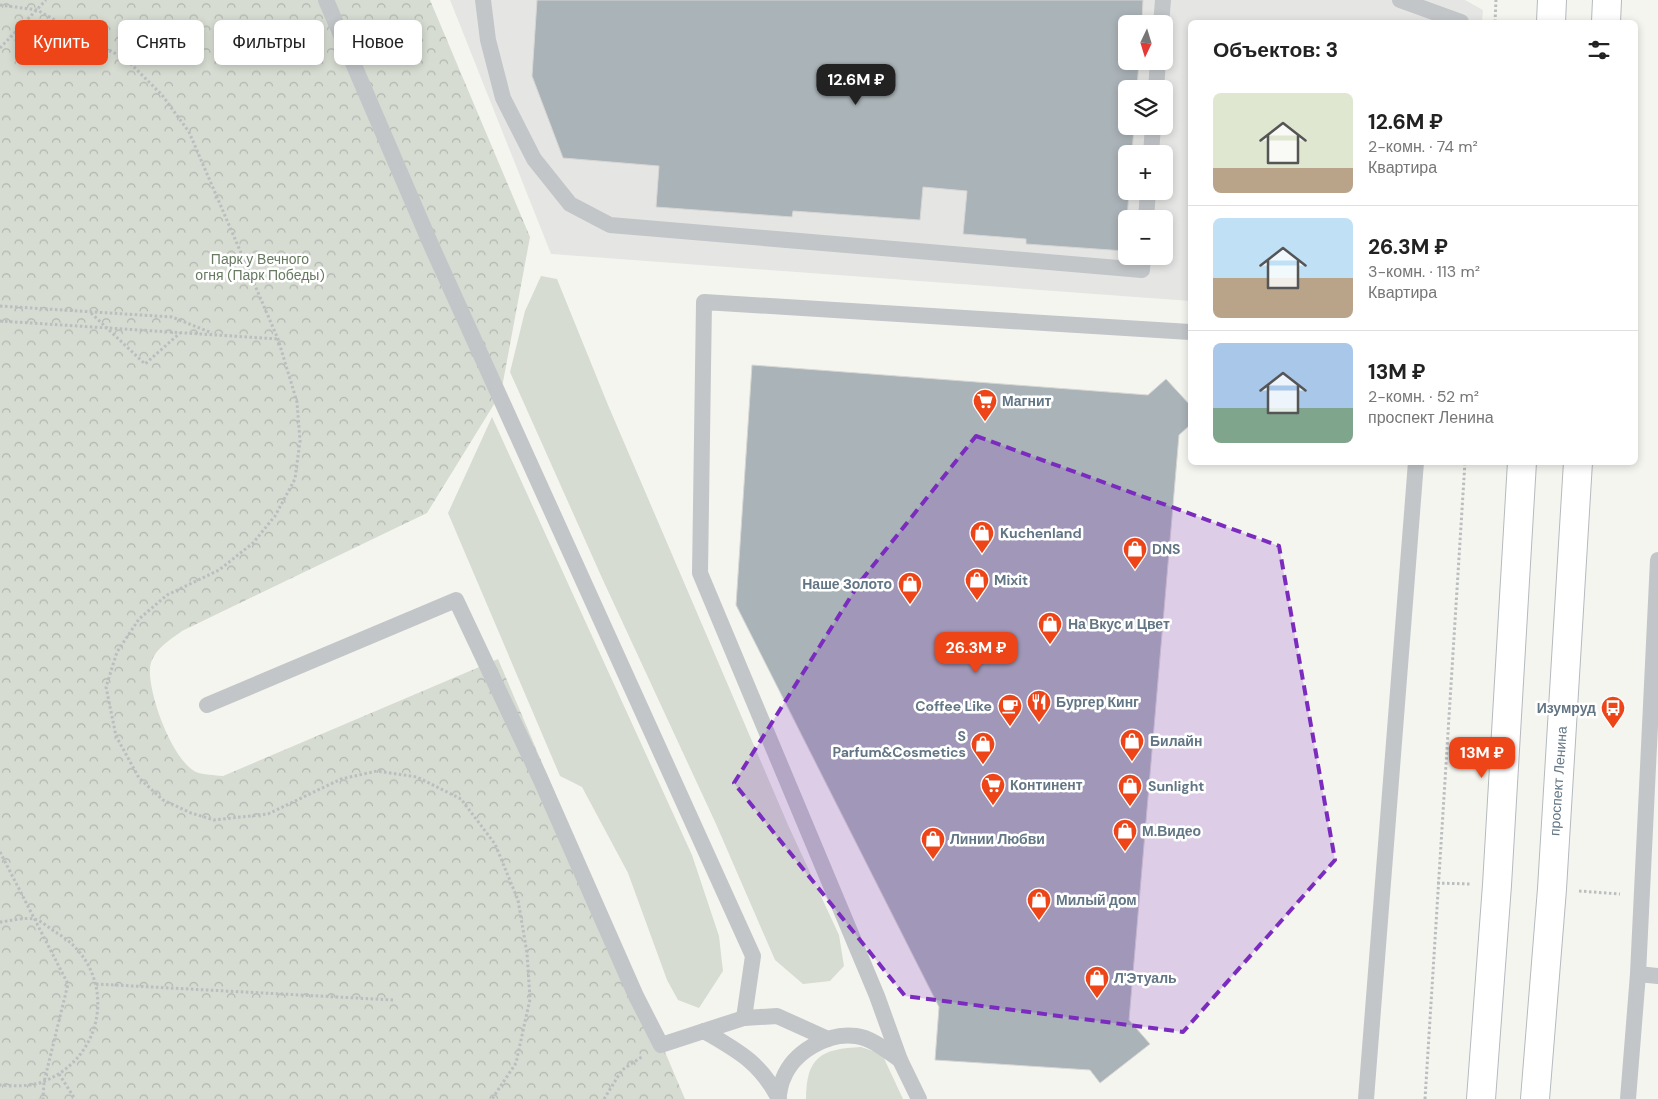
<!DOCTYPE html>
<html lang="ru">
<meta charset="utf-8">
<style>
:root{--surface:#fff;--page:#f6f6f6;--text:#222;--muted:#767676;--line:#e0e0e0;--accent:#ed4518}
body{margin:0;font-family:"DM Sans",sans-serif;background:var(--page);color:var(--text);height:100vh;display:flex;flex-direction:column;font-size:19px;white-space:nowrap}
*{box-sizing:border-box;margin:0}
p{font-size:16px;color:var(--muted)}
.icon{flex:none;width:28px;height:28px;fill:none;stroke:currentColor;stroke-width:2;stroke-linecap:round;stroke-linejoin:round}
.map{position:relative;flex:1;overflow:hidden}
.details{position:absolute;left:1188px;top:20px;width:450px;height:445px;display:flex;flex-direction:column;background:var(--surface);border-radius:8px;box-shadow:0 2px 8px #0003}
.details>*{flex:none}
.guide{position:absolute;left:15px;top:20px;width:475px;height:45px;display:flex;gap:10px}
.needle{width:32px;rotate:184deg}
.buttons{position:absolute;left:1118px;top:15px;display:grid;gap:10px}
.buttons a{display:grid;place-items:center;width:55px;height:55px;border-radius:8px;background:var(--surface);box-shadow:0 2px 8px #0003;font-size:25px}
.price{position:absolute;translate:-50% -42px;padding:0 11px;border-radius:10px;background:var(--accent);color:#fff;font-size:16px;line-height:32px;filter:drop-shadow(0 1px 2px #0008)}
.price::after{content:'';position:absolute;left:50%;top:30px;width:15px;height:11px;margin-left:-8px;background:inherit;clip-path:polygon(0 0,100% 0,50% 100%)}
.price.on{background:#222;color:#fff}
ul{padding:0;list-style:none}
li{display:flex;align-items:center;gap:15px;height:125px;padding:0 25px}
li+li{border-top:1px solid var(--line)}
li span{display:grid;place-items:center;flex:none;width:140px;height:100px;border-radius:8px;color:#555}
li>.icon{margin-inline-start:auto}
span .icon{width:60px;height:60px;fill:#fffc;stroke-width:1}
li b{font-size:21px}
h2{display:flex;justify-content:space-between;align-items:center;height:60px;padding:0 25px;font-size:21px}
.tag{padding:0 18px;border-radius:8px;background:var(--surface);box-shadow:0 2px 8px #0003;font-size:18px;line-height:45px}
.tag.on{background:var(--accent);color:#fff}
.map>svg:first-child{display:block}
.built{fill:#e5e6e4;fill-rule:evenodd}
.grass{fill:#d6dcd1}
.park{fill:url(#park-crowns)}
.building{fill:#aab3b8;stroke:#d6d6d3}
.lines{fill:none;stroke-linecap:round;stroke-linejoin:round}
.secondary-casing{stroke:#b4babe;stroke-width:30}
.path{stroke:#bbbec0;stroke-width:3;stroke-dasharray:2.5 2.5;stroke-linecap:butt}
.service{stroke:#c2c6c9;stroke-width:16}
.secondary{stroke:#fff;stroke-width:28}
.marked{fill:#7b2cbf;fill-opacity:0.2;stroke:#7b2cbf;stroke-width:4;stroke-dasharray:10 6;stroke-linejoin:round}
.labels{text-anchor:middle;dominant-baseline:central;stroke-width:5;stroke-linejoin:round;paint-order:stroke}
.park-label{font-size:14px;fill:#677a61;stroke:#fff}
.poi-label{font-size:14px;font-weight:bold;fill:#627584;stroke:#fff;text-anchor:start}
.street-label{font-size:14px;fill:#627584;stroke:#fff}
</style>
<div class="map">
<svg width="1658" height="1099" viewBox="0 0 1658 1099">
<defs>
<pattern id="park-crowns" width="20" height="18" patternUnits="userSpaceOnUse" patternTransform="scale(1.25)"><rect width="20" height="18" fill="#d6dcd1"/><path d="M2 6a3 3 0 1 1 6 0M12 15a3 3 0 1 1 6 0" fill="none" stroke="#b1b7af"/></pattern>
</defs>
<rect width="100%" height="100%" fill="#f5f5f0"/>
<!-- built -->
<path class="built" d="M450,0H1465L1483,10L1482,22H1190V301L551,254ZM1126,24H1164V61H1126ZM1126,89H1164V126H1126ZM1126,154H1164V191H1126ZM1126,219H1164V256H1126Z"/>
<!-- grass -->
<g class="grass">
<path d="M541,276L557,279L608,405L788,825L839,935L844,966L830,981L803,984L775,960L716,824L602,578L510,372L525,311Z"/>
<path d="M492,417L692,855L719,936L723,971L699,1008L678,1000L667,980L628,873L582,787L560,776L448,513Z"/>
<path d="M861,1047L882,1054L903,1099H806C806,1056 822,1049 861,1047Z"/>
</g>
<!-- park -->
<path class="park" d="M0,0H430L530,237L501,393L427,513L182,631C170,640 152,650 150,668C148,694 172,760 196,772C203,775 215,775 223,776L498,659L685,1099H0Z"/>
<!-- building -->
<g class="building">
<path d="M537,0H1143L1142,24H1126V61H1139L1137,89H1126V126H1134L1132,154H1126V191H1129L1125,251L1026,244V239L963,234L967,191L923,187L920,220L793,211L792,217L656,207L659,166L563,158L532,76Z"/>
<path d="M752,365L1148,395L1166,379L1190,405V425L1179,435L1129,1020L1150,1044L1100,1083L1090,1070L935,1060L939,1007L736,605Z"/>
</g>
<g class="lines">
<defs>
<g id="secondary">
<path d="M1551,22L1552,0"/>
<path d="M1606,22L1607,0"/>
<path d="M1481,1099L1497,885L1522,462"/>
<path d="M1535,1099L1552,889L1578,462"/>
</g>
</defs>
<!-- secondary casing -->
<use href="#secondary" class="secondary-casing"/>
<!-- path -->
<g class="path">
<path d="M0,5L37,10L127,60L162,95L189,132L278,339L297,402L300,441L295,479L275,516L253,543L219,570L167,595L139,619L117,652L106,687L116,736L139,778L163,800L191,813L214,820L268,814L341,779L377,771L417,777L461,799L495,844L518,900L527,953L530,999L516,1063L492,1099"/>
<path d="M1495,22L1496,0"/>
<path d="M0,48L46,0"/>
<path d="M0,306L172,317L212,333"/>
<path d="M91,313L145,364L180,333"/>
<path d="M0,321L278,339"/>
<path d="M0,852L68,984L44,1082L43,1099"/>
<path d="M1437,883L1470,884"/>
<path d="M1579,891L1620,894"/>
<path d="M0,922C10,921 24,917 34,919C41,920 50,929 57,933C117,969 109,1054 45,1081C31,1087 15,1086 0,1085"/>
<path d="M96,984L393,1000"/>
<path d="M59,1074L75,1099"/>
<path d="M604,1099L622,1070L643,1056"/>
<path d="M1425,1099L1465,462"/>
</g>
<!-- service -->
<g class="service">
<path d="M326,0L432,247L753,956L744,1018"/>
<path d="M483,0L488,40L503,98L534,159L570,204L610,225L1142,270L1143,256"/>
<path d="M1400,0L1461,22"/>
<path d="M1161,24L1163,0"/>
<path d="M1156,89L1158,61"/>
<path d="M1151,154L1153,126"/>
<path d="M1146,219L1148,191"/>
<path d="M207,705L456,600L540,778L636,996L661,1045L744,1018L777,1016L828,1039"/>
<path d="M1638,974L1658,976"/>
<path d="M704,1031C738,1051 760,1062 779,1099"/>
<path d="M778,1098C780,1092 780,1085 783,1079C793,1052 828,1032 856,1036C872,1038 887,1051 900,1060"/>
<path d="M919,1099L900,1060L877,996L700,573L704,302L1190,332"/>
<path d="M1366,1099L1416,462"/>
<path d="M1628,1099L1638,974L1658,560"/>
</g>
<!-- secondary -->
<use href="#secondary" class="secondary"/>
</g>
<!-- marked area -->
<path class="marked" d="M976,436L1279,546L1335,860L1183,1032L905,996L734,783L860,582Z"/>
<!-- icons -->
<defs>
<symbol id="supermarket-pin" viewBox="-11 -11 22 30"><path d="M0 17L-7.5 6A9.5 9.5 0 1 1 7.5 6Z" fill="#ed4518" stroke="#fff"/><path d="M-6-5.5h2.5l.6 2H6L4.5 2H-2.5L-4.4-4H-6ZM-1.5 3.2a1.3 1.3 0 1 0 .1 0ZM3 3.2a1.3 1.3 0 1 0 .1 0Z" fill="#fff"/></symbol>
<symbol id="shop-pin" viewBox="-11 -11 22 30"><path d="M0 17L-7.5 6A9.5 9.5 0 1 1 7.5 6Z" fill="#ed4518" stroke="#fff"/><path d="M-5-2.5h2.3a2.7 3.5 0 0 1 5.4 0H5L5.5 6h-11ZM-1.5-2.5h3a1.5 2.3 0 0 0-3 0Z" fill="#fff"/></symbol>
<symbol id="restaurant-pin" viewBox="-11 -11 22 30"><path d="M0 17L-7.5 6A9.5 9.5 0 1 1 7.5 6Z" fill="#ed4518" stroke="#fff"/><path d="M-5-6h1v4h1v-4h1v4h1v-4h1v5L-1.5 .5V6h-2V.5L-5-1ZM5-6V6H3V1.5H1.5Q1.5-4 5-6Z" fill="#fff"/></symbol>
<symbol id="cafe-pin" viewBox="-11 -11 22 30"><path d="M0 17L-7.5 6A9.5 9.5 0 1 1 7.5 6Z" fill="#ed4518" stroke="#fff"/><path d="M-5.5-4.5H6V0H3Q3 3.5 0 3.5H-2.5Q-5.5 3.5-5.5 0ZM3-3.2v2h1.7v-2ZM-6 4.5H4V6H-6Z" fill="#fff"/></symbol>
<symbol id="bus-pin" viewBox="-11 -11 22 30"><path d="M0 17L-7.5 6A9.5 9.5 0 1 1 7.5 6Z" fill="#ed4518" stroke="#fff"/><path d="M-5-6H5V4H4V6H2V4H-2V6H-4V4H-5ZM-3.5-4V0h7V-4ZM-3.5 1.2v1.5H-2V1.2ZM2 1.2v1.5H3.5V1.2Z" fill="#fff"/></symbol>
</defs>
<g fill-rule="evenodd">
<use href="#supermarket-pin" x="971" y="387" width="28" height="38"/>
<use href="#shop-pin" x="968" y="519" width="28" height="38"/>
<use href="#shop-pin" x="1121" y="535" width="28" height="38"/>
<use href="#shop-pin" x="963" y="566" width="28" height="38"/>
<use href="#shop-pin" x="896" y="570" width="28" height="38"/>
<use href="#shop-pin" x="1036" y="610" width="28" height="38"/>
<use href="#restaurant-pin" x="1025" y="688" width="28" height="38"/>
<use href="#cafe-pin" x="996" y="692" width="28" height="38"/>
<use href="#bus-pin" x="1599" y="694" width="28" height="38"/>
<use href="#shop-pin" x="1118" y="727" width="28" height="38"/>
<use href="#shop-pin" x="969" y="730" width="28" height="38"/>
<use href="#supermarket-pin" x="979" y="771" width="28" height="38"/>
<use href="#shop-pin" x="1116" y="772" width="28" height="38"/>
<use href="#shop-pin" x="1111" y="817" width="28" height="38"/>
<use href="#shop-pin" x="919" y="825" width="28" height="38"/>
<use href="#shop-pin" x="1025" y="886" width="28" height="38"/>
<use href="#shop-pin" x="1083" y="964" width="28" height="38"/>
</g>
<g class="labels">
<!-- park labels -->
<g class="park-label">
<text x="260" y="259">Парк у Вечного<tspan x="260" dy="16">огня (Парк Победы)</tspan></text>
</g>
<!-- poi labels -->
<g class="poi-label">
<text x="1002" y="401">Магнит</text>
<text x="1000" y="533">Kuchenland</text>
<text x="1152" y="549">DNS</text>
<text x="994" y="580">Mixit</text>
<text x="892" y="584" text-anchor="end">Наше Золото</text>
<text x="1068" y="624">На Вкус и Цвет</text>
<text x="1056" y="702">Бургер Кинг</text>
<text x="992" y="706" text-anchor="end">Coffee Like</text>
<text x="1596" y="708" text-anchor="end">Изумруд</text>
<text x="966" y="736" text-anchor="end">S<tspan x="966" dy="16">Parfum&amp;Cosmetics</tspan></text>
<text x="1150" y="741">Билайн</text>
<text x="1010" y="785">Континент</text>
<text x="1148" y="786">Sunlight</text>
<text x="1142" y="831">М.Видео</text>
<text x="950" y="839">Линии Любви</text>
<text x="1056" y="900">Милый дом</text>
<text x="1114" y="978">Л'Этуаль</text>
</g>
<!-- street labels -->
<g class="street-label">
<text transform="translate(1558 781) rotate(-86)">проспект Ленина</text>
</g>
</g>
</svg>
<div class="buttons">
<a><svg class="needle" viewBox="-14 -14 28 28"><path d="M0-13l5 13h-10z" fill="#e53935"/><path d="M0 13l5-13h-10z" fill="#767676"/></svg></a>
<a><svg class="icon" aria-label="layers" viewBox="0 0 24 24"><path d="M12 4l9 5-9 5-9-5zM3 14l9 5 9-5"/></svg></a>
<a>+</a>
<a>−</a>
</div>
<b class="price on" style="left:856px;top:106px">12.6M ₽</b>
<b class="price" style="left:976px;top:674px">26.3M ₽</b>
<b class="price" style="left:1482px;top:779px">13M ₽</b>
<div class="guide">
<a class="tag on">Купить</a>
<a class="tag">Снять</a>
<a class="tag">Фильтры</a>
<a class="tag">Новое</a>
</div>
<section class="details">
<h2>Объектов: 3<svg class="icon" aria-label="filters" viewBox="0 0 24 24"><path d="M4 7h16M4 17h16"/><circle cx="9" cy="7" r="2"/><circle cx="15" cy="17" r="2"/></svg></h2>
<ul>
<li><span style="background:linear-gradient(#dfe7d0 75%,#b9a48a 0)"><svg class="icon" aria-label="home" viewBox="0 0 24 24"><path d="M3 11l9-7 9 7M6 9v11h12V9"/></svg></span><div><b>12.6M ₽</b><p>2-комн. · 74 m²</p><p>Квартира</p></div></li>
<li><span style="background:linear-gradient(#bfe0f5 60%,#b9a48a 0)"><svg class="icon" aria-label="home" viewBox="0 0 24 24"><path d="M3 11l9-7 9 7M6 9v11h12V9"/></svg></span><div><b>26.3M ₽</b><p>3-комн. · 113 m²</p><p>Квартира</p></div></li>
<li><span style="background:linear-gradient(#a9c7e8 65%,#7fa58c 0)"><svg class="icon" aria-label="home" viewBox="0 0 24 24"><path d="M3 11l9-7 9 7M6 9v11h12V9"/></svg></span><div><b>13M ₽</b><p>2-комн. · 52 m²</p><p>проспект Ленина</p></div></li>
</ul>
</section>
</div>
